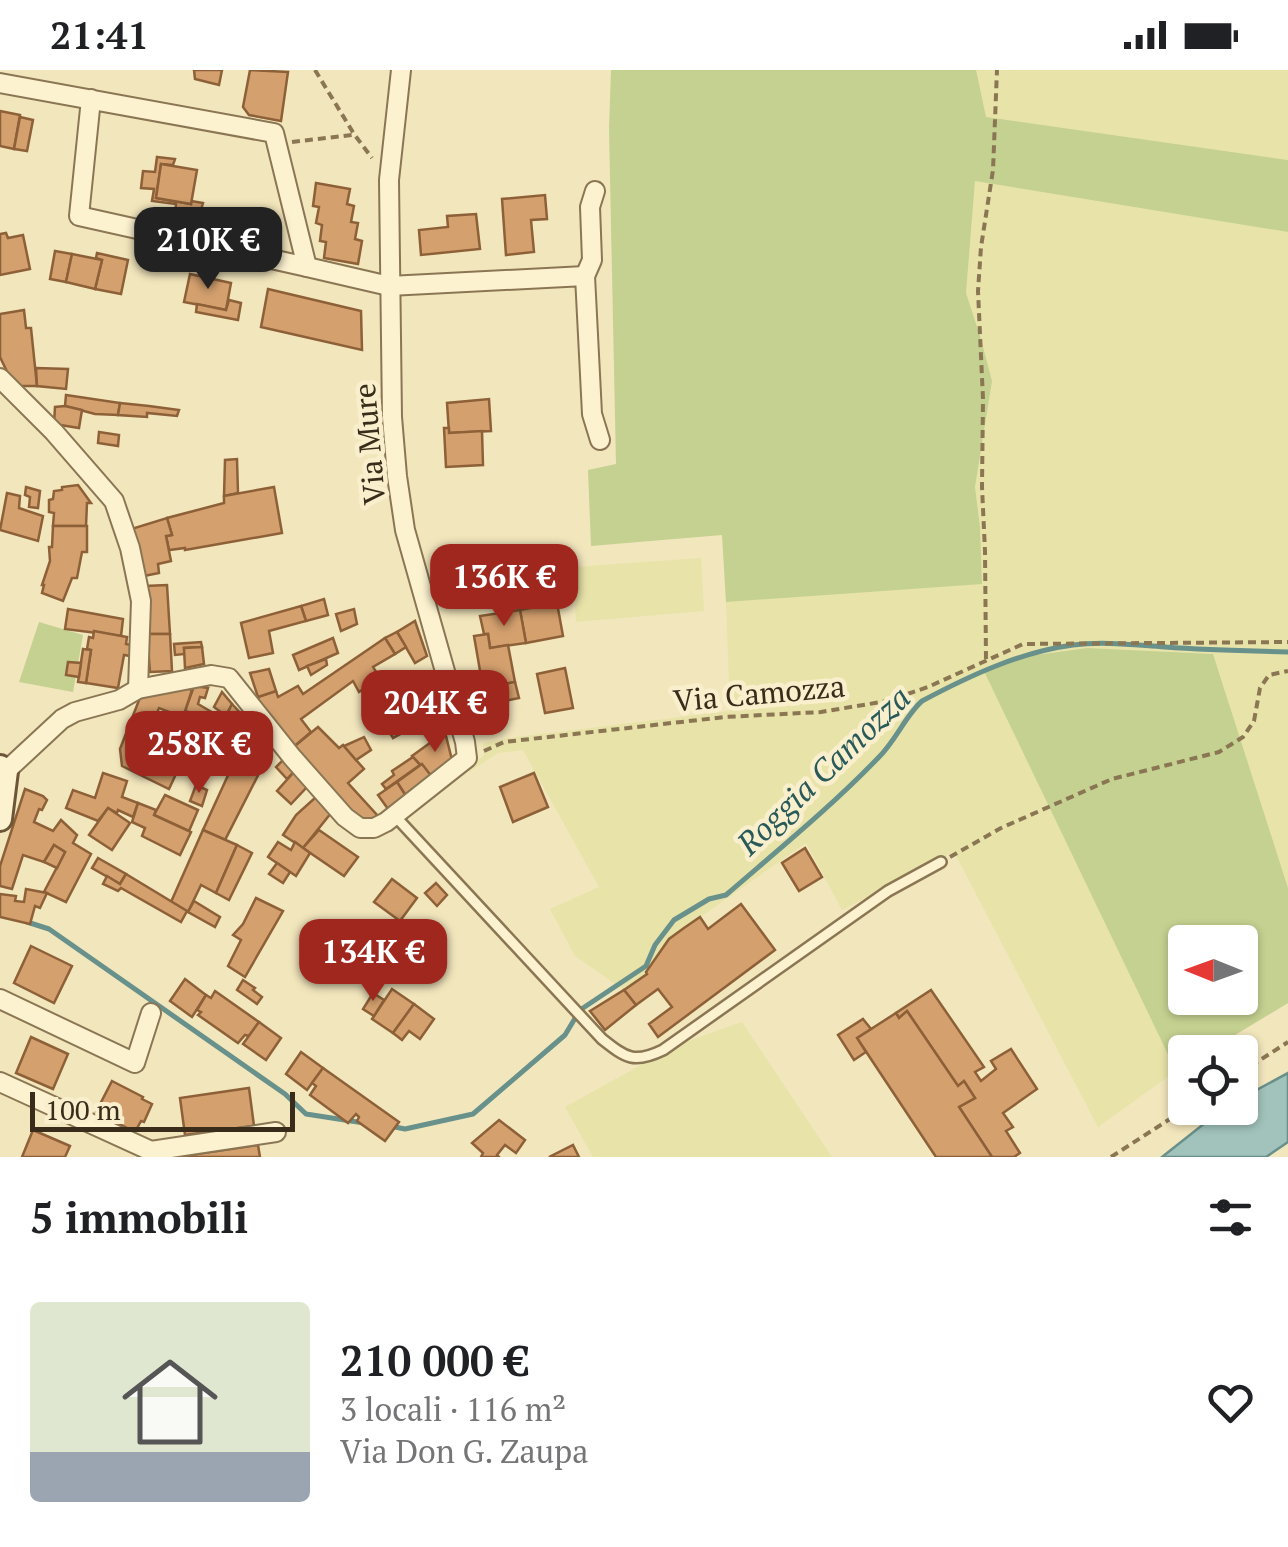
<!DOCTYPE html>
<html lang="it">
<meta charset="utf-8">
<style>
:root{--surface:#fff;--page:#f2f2f2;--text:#202124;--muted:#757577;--accent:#a0271e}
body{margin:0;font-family:"PT Serif",serif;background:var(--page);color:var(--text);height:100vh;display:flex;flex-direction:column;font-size:38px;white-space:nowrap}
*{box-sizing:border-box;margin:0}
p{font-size:32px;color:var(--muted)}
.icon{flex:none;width:55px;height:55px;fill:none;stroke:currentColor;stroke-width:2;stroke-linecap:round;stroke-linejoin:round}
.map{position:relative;height:1087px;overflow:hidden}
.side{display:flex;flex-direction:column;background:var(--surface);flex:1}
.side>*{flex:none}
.needle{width:65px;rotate:271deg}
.fabs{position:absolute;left:1168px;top:855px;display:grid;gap:20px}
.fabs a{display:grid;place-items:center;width:90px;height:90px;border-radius:10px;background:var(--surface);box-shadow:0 2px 8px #0004;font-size:50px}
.scale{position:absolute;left:30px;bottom:25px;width:265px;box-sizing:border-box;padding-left:10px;border:5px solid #392c1a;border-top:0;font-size:28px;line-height:35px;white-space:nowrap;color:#392c1a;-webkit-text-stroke:8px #f9efcd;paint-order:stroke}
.price{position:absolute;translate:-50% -85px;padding:0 22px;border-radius:20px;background:var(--accent);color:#fff;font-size:32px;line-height:65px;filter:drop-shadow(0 2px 5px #0008)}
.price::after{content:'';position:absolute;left:50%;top:60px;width:30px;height:22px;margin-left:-15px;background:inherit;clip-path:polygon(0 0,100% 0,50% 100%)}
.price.current{background:#222;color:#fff}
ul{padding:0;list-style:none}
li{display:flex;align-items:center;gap:30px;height:250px;padding:0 30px}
li span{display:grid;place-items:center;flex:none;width:280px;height:200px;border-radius:10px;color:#555}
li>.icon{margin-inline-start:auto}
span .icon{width:120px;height:120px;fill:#fffc;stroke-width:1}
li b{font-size:42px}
h2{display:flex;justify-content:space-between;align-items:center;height:120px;padding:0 30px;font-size:42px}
.status{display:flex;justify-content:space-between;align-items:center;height:70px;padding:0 50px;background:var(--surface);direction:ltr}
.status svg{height:28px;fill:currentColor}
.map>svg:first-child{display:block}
.farmland{fill:#e8e3a9}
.green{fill:#c4d190;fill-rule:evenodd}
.water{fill:#a1c3bb;stroke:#67918a;stroke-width:2.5}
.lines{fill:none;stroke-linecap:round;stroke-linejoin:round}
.stream{stroke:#67918a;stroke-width:5}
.building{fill:#d4a06e;stroke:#8d6038;stroke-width:2.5}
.lane-casing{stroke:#8b7654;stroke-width:14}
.street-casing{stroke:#8b7654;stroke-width:22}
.secondary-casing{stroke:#6d5638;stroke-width:28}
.path{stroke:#8b7654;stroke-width:4;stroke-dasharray:8 5;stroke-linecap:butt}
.lane{stroke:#fcf2d0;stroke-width:9}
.street{stroke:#fcf2d0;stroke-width:18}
.secondary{stroke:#fcf2d0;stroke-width:22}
.labels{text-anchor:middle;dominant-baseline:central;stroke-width:9;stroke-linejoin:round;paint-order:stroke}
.street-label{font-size:30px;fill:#392c1a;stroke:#f9efcd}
.water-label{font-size:32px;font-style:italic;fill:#285a5a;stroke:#f9efcd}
</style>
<div class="status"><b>21:41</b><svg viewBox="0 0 49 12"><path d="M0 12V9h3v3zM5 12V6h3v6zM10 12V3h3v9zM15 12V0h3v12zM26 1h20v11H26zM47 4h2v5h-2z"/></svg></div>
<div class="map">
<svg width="1288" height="1087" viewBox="0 0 1288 1087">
<rect width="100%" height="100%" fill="#f2e6bc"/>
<!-- farmland -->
<g class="farmland">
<path d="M976,0H1288V90L985,47Z"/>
<path d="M975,111L1288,162V818L1213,584L1087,578L1021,587L984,599L1176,1001L1098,1057L954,782L842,840L806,773L669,869L646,901L647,904L624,920L575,886L550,839L599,817L523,680L498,683L469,702L468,700L484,685L483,673L516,667L730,641L726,532L982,513L980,457L975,417L992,311L981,269L966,223Z"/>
<path d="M701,488L704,541L576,552L573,497Z"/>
<path d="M742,952L832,1087H593L565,1037L677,975Z"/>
</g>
<!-- green -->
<g class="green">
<path d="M611,0H976L986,47L1288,90V162L975,111L966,223L981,269L992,311L975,417L980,457L982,514L726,532L722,465L591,476L588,400L616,394L609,59Z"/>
<path d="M39,552L83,565L73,622L19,612Z"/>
<path d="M1087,578L1213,584L1288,818V933L1207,982H1185V996L1176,1001L983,599L1021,587ZM1240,872V928H1185V872Z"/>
</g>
<!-- water -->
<path class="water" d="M1288,1003V1072L1266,1087H1162L1224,1038H1240V1029Z"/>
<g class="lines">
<!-- stream -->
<g class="stream">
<path d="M27,852L49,859L285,1024L306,1044L364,1053"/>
<path d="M390,1056L405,1059L473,1044L565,965L580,940L646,896L655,875L674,850L709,829L726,825C778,780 832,736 879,687C896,670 906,645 922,631C969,606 1020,582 1073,575C1104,571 1134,575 1165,577C1206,580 1247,581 1288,582"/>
</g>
</g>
<!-- building -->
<g class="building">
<path d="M194,0H222L219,15L195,9Z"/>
<path d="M250,0L288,2L281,51L249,45L243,37Z"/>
<path d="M0,41L20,45L14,79L0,76Z"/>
<path d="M20,47L33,50L27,81L14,79Z"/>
<path d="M157,87L175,89L173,95L161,94L156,128L191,134V131L203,133L199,146L188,152L174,153L176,134L152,131L154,119L141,118L143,101L155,102Z"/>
<path d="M161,94L197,100L191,134L156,128Z"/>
<path d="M316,113L350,119L347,134L354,136L351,152L358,153L355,169L362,171L358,194L324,188L326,172L320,171L322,155L316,153L319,137L313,136Z"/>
<path d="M545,125L547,149L531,150L534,182L506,185L502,129Z"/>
<path d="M476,144L480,179L421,185L419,160L448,157L447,146Z"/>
<path d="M6,163L8,168L23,165L30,199L0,205V164Z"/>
<path d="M55,181L72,184L66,212L50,209Z"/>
<path d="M97,183L128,190L121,224L95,219L102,190L96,188Z"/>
<path d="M72,184L102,190L95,219L66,212Z"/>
<path d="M190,204L231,213L226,240L184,232Z"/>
<path d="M268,219L361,241L362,280L261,257Z"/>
<path d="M229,230L241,233L238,250L196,242L197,234L226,240Z"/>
<path d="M24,240L26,258H31L37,316H14L0,287V244Z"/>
<path d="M36,298L68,299L66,319L37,316Z"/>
<path d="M66,325L120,333L118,345L95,344L65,336Z"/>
<path d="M489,329L491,361L449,363L447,333Z"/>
<path d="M120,333L149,336L179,340L177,346L147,343V347L118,345Z"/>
<path d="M65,336L82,340L79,358L54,354L55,337Z"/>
<path d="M444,358H449V363L482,361L483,395L446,397Z"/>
<path d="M99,362L119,365L118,376L98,373Z"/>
<path d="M237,389L238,423L224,426L225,390Z"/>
<path d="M78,415L91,433H87L86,456H53L54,443L49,442V430L53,429L54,421L62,420V417Z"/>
<path d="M26,417L40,421L38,438L29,437L30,427L25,425Z"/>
<path d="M274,417L282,463L185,480V478L169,480L166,466L172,465L167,448L224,433V426Z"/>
<path d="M7,423L20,426L19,438L43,446L38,471L0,460Z"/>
<path d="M167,448L172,465L166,466L171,491L158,494L159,503L139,507L128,460Z"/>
<path d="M53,456H87V482H82L77,508H72L63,531L42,523L44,515H42L50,491L49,477H52Z"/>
<path d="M503,506L505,526L462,531L460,511Z"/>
<path d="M167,515L170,564H147L145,516Z"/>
<path d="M324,529L328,545L306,551L301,536Z"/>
<path d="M557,533L563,566L526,573L520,540Z"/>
<path d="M301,536L306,551L269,561L273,583L249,588L241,553Z"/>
<path d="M68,539L123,549L121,566L65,559Z"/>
<path d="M354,539L357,554L341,561L336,544Z"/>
<path d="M520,540L526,573L490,578L488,564H484L480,546Z"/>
<path d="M415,551L427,586L415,593L397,562Z"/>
<path d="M94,561L127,567L126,574L131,575L130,586L124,585L118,618L86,613L91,580L87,579L89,567L93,568Z"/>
<path d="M397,562L406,577L395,584L385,568Z"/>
<path d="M147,564H170L172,601L150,602Z"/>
<path d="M488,564L490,578L508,575L515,612L483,618L474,566Z"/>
<path d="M333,568L338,583L299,600L293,585Z"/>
<path d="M385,568L395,584L373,597L380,608L359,622L353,611L301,649L311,662L290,680L261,639L258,627L276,621L278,627L298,616L303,624Z"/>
<path d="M201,572L202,577L184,578L185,584L175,585L174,574Z"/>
<path d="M202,577L204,594L185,598L184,578Z"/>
<path d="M83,579L91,580L86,613L78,612Z"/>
<path d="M326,589L327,595L311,605L307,596Z"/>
<path d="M68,592L81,593L79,607L66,605Z"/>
<path d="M565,598L573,638L545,643L537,604Z"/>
<path d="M269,599L276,621L258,627L250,603Z"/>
<path d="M515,612L519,628L486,635L483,618Z"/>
<path d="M194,616L208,618L205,628L200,627L198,634L232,654L228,661L241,669L235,682L223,676L224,672L210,664L209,666L200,663L199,665L185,659L193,644L185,641Z"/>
<path d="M184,617L192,620L185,641L193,644L185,659L169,653L172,643L159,638L140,684L147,687L146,691L176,704L169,719L122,696L120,679L141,625Z"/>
<path d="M384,617L396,640L377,650L365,629Z"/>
<path d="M222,622L232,634L226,646L214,637Z"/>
<path d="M413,623L422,637L397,649L393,633Z"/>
<path d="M232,634L245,648L240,656L226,646Z"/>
<path d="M404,647L411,658L393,668L386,657Z"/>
<path d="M245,648L251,655L230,701L216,695L223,676L235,682L241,669L228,661L234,652L240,656Z"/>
<path d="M251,655L272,678L225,770L203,760Z"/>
<path d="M318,657L339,678L343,675L364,699L348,713L378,746L369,752L346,745L290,680Z"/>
<path d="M445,662L452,690L432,707L412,686Z"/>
<path d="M364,667L371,680L356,690L344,676Z"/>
<path d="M192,670L221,682L216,695L188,683Z"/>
<path d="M413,687L420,695L386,719L382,714L394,705L392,701Z"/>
<path d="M283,690L294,702L287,709L276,697Z"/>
<path d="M422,694L432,707L406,726L397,712Z"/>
<path d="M294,702L307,717L291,734L277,721Z"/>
<path d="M103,703L127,711L122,727L138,733L133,747L118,740L117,743L108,738L98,751L66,738L73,720L95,728Z"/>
<path d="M534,703L548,737L513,752L500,717Z"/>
<path d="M397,712L406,726L388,739L378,725Z"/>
<path d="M196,715L207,720L202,736L190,731Z"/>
<path d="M25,719L43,726L47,730L42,740L39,739L34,752L53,761L61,750L77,765L73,773L91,784L66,832L44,822L65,782L54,775L44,792L23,785L12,819L0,816V796Z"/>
<path d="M165,725L198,740L189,761L154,745Z"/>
<path d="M316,727L331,743L303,778L283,765L296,745Z"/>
<path d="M138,733L156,740L154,745L191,762L180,785L142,766L145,758L132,752Z"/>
<path d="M108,738L130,753L112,780L89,765Z"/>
<path d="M203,760L237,775L216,823L201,815L188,842L171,832Z"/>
<path d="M319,760L358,787L344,806L303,778Z"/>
<path d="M278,772L291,780L295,772L310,783L296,806L268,787Z"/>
<path d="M54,775L65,782L57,798L44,792Z"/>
<path d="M237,775L252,783L229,830L216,823Z"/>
<path d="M805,778L822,807L799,821L782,793Z"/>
<path d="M98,788L126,804L120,814L92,798Z"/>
<path d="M277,793L290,802L283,813L269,804Z"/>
<path d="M126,804L187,841L181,852L121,818L118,821L103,814L107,806L120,814Z"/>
<path d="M392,809L417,828L400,851L374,832Z"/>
<path d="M436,813L447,825L437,836L425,823Z"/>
<path d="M26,819L47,823L40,838L35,836L30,854L0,847V824L16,826L15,831L24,832Z"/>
<path d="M256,828L283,841L245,907L228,896L241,870L233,865L243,854Z"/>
<path d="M194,831L220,847L215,857L188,842Z"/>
<path d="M741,834L775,880L658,967L649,954L672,937L658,919L636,935L624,920L647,904L646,902L669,869L684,858L700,847L708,859Z"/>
<path d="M31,876L72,896L54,933L14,913Z"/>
<path d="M185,909L206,925L192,947L170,931Z"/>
<path d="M243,910L255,918L253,920L262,927L257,934L237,920Z"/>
<path d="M392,919L414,934L393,963L372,949Z"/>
<path d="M624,920L636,935L605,960L590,941Z"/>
<path d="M931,920L984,997L975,1002L981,1011L996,999L991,991L1011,979L1037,1019L1003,1043L1013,1057L1006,1061L1020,1083L1014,1087H992L959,1037L975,1028L964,1011L958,1016L907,941L899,948L896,943Z"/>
<path d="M215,921L259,952L249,966L245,965L238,973L198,945L201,942L197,940L206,925L211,928Z"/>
<path d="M373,923L384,930L374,946L363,939Z"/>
<path d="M414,934L434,949L420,969L409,961L402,970L393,963Z"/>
<path d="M907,941L958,1016L964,1011L975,1028L959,1037L992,1087H936L857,968L896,943L899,948Z"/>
<path d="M863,949L871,959L857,968L866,982L854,990L838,965Z"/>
<path d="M259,952L281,968L266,990L243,974Z"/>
<path d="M31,967L68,984L53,1019L16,1003Z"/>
<path d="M301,982L323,998L307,1020L286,1004Z"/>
<path d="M323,998L399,1052L385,1071L357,1051L359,1047L356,1044L348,1053L310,1025L316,1016L312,1013Z"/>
<path d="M112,1011L143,1027L142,1029L152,1034L144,1052L141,1051L135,1062L96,1042Z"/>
<path d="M249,1018L254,1056L185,1065L180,1028Z"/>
<path d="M499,1050L525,1070L516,1083L505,1075L497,1085L499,1087H481L483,1083L472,1073Z"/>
<path d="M33,1060L70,1076L65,1087H22Z"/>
<path d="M258,1075L260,1087H177Z"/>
<path d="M573,1075L579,1087H549Z"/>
</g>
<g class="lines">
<defs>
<path id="lane" d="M395,746L602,969C626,988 634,994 663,980L888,821L941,792"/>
<g id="street">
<path d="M0,13L274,63L307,197L79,146L91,29"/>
<path d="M307,197L389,216L585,206L592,344L600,370"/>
<path d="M585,206L592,190L590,137L595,121"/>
<path d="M0,308L54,362L114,431L130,478L141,531L138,619"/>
<path d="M6,701L62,649L75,642L119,630L138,619L211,605L229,608L292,687L345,747L360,758H374L386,752L467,688L465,672L405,460L397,406L392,347L389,110L401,0"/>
<path d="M0,929L135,993L151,943"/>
<path d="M0,1012L151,1081L276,1062"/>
</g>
<path id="secondary" d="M0,697L6,701L0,749"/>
</defs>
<!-- lane casing -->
<use href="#lane" class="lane-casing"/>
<!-- street casing -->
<use href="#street" class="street-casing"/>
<!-- secondary casing -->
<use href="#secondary" class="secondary-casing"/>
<!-- path -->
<g class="path">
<path d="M315,0L354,64L372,88"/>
<path d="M292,72L352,65"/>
<path d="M986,589L985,481L982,417L983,329L978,221L981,177L993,100L997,0"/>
<path d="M484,681L504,672L725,647L821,642L887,631L928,617L1023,574L1288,572"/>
<path d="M950,787L1001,758L1112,709L1219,682L1243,667L1254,651L1260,618L1269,605L1288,601"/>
<path d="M1240,1003L1288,972"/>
<path d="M1111,1087L1187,1038"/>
</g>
<!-- lane -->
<use href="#lane" class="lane"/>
<!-- street -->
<use href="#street" class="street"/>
<!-- secondary -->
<use href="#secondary" class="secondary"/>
</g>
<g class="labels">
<!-- street labels -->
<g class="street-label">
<text transform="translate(369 374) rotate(-95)">Via Mure</text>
<text transform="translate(759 623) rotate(-5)">Via Camozza</text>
</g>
<!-- water labels -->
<g class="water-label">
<text transform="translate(823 700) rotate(-44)">Roggia Camozza</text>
</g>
</g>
</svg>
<div class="fabs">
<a><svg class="needle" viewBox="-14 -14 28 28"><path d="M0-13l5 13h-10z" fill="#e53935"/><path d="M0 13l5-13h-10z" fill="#757577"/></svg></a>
<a><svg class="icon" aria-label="locate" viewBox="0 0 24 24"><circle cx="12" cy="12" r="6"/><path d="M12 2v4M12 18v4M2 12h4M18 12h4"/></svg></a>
</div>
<div class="scale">100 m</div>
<b class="price current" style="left:208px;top:222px">210K €</b>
<b class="price" style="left:504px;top:559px">136K €</b>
<b class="price" style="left:435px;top:685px">204K €</b>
<b class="price" style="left:199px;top:726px">258K €</b>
<b class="price" style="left:373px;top:934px">134K €</b>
</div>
<section class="side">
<h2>5 immobili<svg class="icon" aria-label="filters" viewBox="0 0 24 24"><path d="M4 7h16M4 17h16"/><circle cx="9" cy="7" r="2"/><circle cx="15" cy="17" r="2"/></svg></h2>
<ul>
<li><span style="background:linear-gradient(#dfe7d0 75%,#9aa5b1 0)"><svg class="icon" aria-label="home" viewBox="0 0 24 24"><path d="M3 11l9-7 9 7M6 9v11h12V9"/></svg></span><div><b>210 000 €</b><p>3 locali · 116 m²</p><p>Via Don G. Zaupa</p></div><svg class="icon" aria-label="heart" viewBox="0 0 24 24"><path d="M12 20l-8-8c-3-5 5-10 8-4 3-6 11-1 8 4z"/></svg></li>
</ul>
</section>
